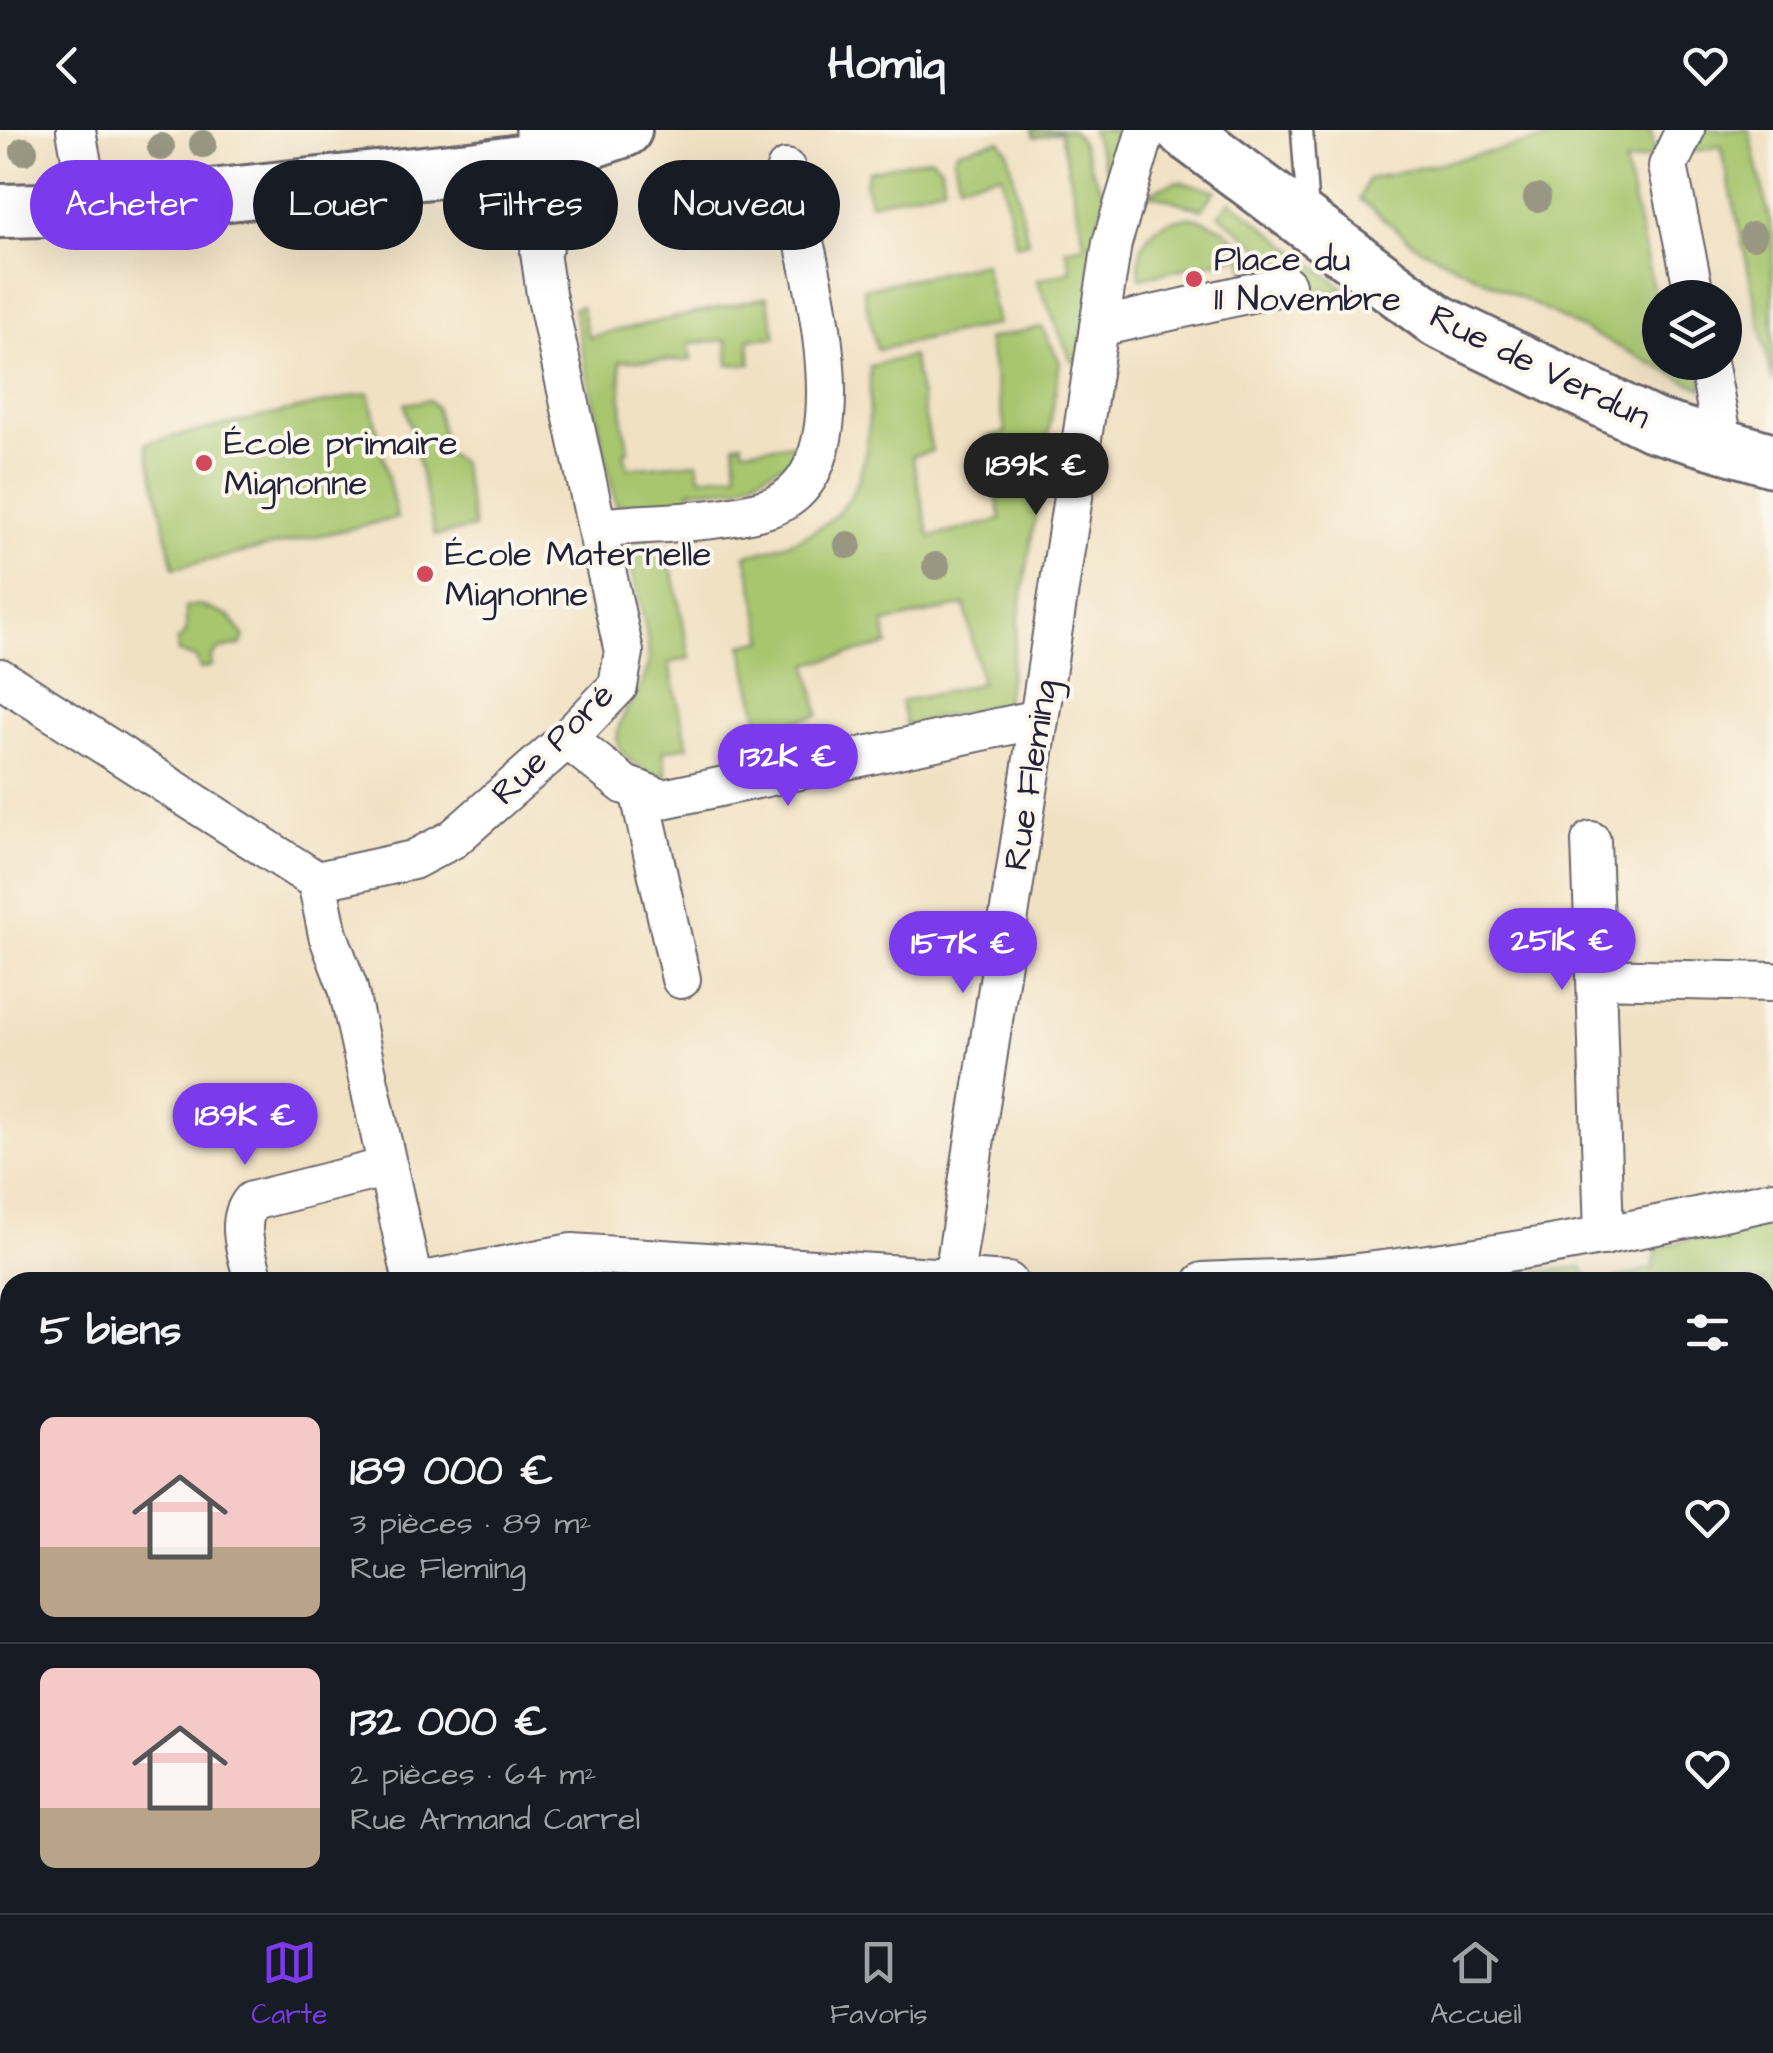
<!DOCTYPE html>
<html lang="fr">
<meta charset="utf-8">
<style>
:root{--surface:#171b24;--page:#20242c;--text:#f1f3f6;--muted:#9ea1a6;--line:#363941;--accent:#7c3aed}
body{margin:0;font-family:"Architects Daughter",sans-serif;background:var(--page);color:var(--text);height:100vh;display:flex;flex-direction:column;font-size:38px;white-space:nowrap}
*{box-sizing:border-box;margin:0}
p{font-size:32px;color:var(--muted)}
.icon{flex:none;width:55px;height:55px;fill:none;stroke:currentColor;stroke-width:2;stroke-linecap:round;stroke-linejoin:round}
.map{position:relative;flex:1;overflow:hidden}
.side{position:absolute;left:0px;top:1142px;width:1775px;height:642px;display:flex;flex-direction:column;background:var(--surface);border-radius:30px 30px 0 0;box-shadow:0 10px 40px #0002}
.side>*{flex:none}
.hud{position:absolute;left:30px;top:30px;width:1000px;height:90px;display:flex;gap:20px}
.fabs{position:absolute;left:1642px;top:150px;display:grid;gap:20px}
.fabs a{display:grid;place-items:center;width:100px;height:100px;border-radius:50%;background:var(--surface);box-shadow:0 10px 40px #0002;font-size:50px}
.price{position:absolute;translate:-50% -85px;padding:0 22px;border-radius:35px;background:var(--accent);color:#fff;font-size:32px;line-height:65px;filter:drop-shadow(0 2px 5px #0008)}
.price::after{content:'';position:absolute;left:50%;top:60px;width:30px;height:22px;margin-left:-15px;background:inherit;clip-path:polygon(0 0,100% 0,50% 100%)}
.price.selected{background:#222;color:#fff}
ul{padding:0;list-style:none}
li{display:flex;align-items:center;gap:30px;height:250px;padding:0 40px}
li+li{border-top:2px solid var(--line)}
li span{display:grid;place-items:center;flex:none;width:280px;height:200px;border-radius:15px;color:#555}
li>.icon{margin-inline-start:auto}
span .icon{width:120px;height:120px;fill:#fffc;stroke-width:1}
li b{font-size:42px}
h2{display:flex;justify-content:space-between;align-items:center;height:120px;padding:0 40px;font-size:42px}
.chip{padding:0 35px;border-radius:45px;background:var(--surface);box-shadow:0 10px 40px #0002;font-size:35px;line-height:90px}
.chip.selected{background:var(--accent);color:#fff}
header{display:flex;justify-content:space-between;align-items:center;height:130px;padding:0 40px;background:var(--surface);font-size:45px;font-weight:700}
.menu{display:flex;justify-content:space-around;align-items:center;height:140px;border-top:2px solid var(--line);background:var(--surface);font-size:28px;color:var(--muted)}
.menu a{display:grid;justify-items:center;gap:5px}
.menu .selected{color:var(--accent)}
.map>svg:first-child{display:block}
.green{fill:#a7c66e;stroke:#647454;stroke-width:2.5}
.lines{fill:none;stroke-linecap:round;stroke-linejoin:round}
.service-casing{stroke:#6a656b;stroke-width:25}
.minor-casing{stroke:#6a656b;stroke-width:42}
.secondary-casing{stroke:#6a656b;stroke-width:58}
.service{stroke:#fff;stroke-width:20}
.minor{stroke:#fff;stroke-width:38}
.secondary{stroke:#fff;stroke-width:52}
.tree{fill:#999782}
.poi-dot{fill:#d1495b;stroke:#fbf7ec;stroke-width:4}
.labels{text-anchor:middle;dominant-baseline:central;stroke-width:8;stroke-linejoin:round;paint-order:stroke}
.poi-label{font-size:35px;fill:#22223b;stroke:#fbf7ec;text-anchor:start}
.street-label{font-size:35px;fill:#22223b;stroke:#fbf7ec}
</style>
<header><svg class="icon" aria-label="back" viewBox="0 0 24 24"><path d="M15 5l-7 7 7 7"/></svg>Homiq<svg class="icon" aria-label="heart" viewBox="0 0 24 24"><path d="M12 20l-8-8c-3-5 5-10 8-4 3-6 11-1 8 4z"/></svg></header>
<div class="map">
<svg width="1773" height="1783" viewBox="0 0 1773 1783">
<rect width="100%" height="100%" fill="#fbf7ec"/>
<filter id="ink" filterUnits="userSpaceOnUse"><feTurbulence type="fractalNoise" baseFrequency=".01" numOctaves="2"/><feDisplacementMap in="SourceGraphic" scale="20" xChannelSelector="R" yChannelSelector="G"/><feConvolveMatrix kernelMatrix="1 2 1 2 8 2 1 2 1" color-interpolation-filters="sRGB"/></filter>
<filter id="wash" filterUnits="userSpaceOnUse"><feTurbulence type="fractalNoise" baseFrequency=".0048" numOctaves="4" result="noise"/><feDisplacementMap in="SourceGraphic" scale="40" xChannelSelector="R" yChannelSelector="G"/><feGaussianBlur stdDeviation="2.25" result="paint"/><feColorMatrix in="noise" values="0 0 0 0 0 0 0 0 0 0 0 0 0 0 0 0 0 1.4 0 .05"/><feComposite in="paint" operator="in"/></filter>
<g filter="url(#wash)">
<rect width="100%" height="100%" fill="#f1e1c3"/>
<!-- green -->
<g class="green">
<path d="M1032,0H1072C1091,19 1088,50 1109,65L1078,232H1072L1037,150L1071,141L1066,119L1085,115L1060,2L1034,7Z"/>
<path d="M1091,0H1113L1118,15L1116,47L1107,40Z"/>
<path d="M1588,0H1651L1655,26L1625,33L1660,189V232L1670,233L1672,241L1700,235L1703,259L1418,117L1360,69L1368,49Z"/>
<path d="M1699,0H1749L1773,105V253L1721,16L1691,22Z"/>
<path d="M1000,10L1008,21L1028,112L1016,115L1001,44L959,53L954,27L958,20Z"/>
<path d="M931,27L941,37L944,56L870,73L865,53L868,41Z"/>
<path d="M1177,51L1216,60L1202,79L1147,63Z"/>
<path d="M1231,71L1344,158L1339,162L1310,160L1304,135L1286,139L1219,84Z"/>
<path d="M1198,88L1224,99L1269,139L1246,143L1241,126L1140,148C1134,108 1158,86 1198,88Z"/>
<path d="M984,133L997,194L877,220L863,159Z"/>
<path d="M767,167L776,207L749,209L751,234L729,235L727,210L689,213L691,230L620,231L623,293L629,320L624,322L628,338L698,332L700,347L737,343L735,313L742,312L743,319L795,314L792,329L738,357L690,360V369L616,375L573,178L581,176L588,207Z"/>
<path d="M1042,197L1060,232L1005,574L906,595L901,572L981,553L965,475L884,493L888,515L808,534L819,585L761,599L742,515L765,510L746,425C866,399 870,344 870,236L912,226L932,321L912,326L930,407L1001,390L985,308L1006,302L987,209Z"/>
<path d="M369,263L397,388L174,438L146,313Z"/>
<path d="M429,270L436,277L447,323L461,333L474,398L435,406L405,274Z"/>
<path d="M646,408L673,442L690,528L669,533L688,616L663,621L667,646C653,647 643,640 632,632C591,602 649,565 649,528C648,494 635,460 629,427L632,417Z"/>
<path d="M200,475L230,487L244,506L241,515L220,519L211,527L212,536L200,539L196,528L178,522L177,512L186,503V477Z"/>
<path d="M1773,1089V1783H1273L1271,1775H1765V1152H1606L1653,1138L1657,1118Z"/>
<path d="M1582,1137L1587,1148L1600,1152H1452Z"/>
</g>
</g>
<g filter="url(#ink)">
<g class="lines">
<defs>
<path id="service" d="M1302,0L1308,83"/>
<g id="minor">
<path d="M76,0L90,79"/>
<path d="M1146,0L1112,113L1099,197L1286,155"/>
<path d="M1685,0L1668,36L1695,168"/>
<path d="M1708,232L1724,316"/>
<path d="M597,398C651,392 713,394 765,379C877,347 804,117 786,39"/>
<path d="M0,548L317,751L413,730L453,709L567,609L618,556L624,522L546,164L540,122L557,87L535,0"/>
<path d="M567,609L625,655L663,669L1039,589"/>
<path d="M639,660L681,849"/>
<path d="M1591,711L1596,848"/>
<path d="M317,751L328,805L348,858L413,1152"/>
<path d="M1604,1106L1596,848L1773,852"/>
<path d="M254,1152C249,1127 233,1093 252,1071L388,1037"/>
<path d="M418,1152L572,1123L1008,1152"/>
<path d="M953,1152L1099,197"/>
<path d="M1203,1152C1252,1149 1301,1150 1349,1144C1492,1128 1633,1102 1773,1070"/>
<path d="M0,1530L10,1537"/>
<path d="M1118,1775L1120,1783"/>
<path d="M185,1783L201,1779V1775"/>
<path d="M858,1783L859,1775"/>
</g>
<g id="secondary">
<path d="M1182,0L1438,191L1653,295L1773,330"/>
<path d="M0,81L90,79L478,37L542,28L625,0"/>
</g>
</defs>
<!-- service casing -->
<use href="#service" class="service-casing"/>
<!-- minor casing -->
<use href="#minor" class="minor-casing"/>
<!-- secondary casing -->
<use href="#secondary" class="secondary-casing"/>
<!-- service -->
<use href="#service" class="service"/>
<!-- minor -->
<use href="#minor" class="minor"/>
<!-- secondary -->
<use href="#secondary" class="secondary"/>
</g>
<!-- trees -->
<g class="tree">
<circle cx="203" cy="14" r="14"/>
<circle cx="161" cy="17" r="14"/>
<circle cx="24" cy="21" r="14"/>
<circle cx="1537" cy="68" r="14"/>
<circle cx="500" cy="83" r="14"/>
<circle cx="1753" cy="106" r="14"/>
<circle cx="848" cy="415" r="14"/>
<circle cx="936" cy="436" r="14"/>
</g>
</g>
<!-- markers -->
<g class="poi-dot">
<circle cx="1194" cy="149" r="10"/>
<circle cx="204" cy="333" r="10"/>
<circle cx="425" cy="444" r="10"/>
</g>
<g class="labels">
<!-- poi labels -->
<g class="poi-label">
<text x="1214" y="129">Place du<tspan x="1214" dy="40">11 Novembre</tspan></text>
<text x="224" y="313">École primaire<tspan x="224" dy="40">Mignonne</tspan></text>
<text x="445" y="424">École Maternelle<tspan x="445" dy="40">Mignonne</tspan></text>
</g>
<!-- street labels -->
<g class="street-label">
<text transform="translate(1540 237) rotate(26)">Rue de Verdun</text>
<text transform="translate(553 614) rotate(-45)">Rue Poré</text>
<text transform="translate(1031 645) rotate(-81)">Rue Fleming</text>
</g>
</g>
</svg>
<div class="fabs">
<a><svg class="icon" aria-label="layers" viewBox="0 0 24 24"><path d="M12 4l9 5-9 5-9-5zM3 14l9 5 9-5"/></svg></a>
</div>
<b class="price selected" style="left:1036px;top:388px">189K €</b>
<b class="price" style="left:788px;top:679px">132K €</b>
<b class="price" style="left:1562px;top:863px">251K €</b>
<b class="price" style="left:963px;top:866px">157K €</b>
<b class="price" style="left:245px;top:1038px">189K €</b>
<div class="hud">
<a class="chip selected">Acheter</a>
<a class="chip">Louer</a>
<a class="chip">Filtres</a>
<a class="chip">Nouveau</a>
</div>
<section class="side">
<h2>5 biens<svg class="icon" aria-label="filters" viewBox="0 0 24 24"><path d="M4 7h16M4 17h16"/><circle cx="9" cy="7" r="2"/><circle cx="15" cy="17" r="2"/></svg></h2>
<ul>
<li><span style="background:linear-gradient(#f6c9c9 65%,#b9a48a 0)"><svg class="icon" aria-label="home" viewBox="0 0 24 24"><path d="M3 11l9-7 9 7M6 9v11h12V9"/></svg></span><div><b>189 000 €</b><p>3 pièces · 89 m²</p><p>Rue Fleming</p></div><svg class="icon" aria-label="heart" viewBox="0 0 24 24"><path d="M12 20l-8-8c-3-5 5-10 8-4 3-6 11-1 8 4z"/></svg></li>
<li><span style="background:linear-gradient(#f6c9c9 70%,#b9a48a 0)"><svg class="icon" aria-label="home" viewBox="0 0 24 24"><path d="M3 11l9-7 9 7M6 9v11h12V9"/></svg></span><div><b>132 000 €</b><p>2 pièces · 64 m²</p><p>Rue Armand Carrel</p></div><svg class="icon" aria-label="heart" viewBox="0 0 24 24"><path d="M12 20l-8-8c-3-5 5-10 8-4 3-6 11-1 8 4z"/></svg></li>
</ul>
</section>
</div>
<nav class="menu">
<a class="selected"><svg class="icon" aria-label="map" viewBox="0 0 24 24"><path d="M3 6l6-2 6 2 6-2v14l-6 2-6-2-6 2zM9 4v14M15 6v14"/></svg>Carte</a>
<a><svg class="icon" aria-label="saved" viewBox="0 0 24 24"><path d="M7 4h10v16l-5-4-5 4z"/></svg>Favoris</a>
<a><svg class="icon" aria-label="home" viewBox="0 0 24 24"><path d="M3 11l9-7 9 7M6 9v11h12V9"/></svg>Accueil</a>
</nav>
